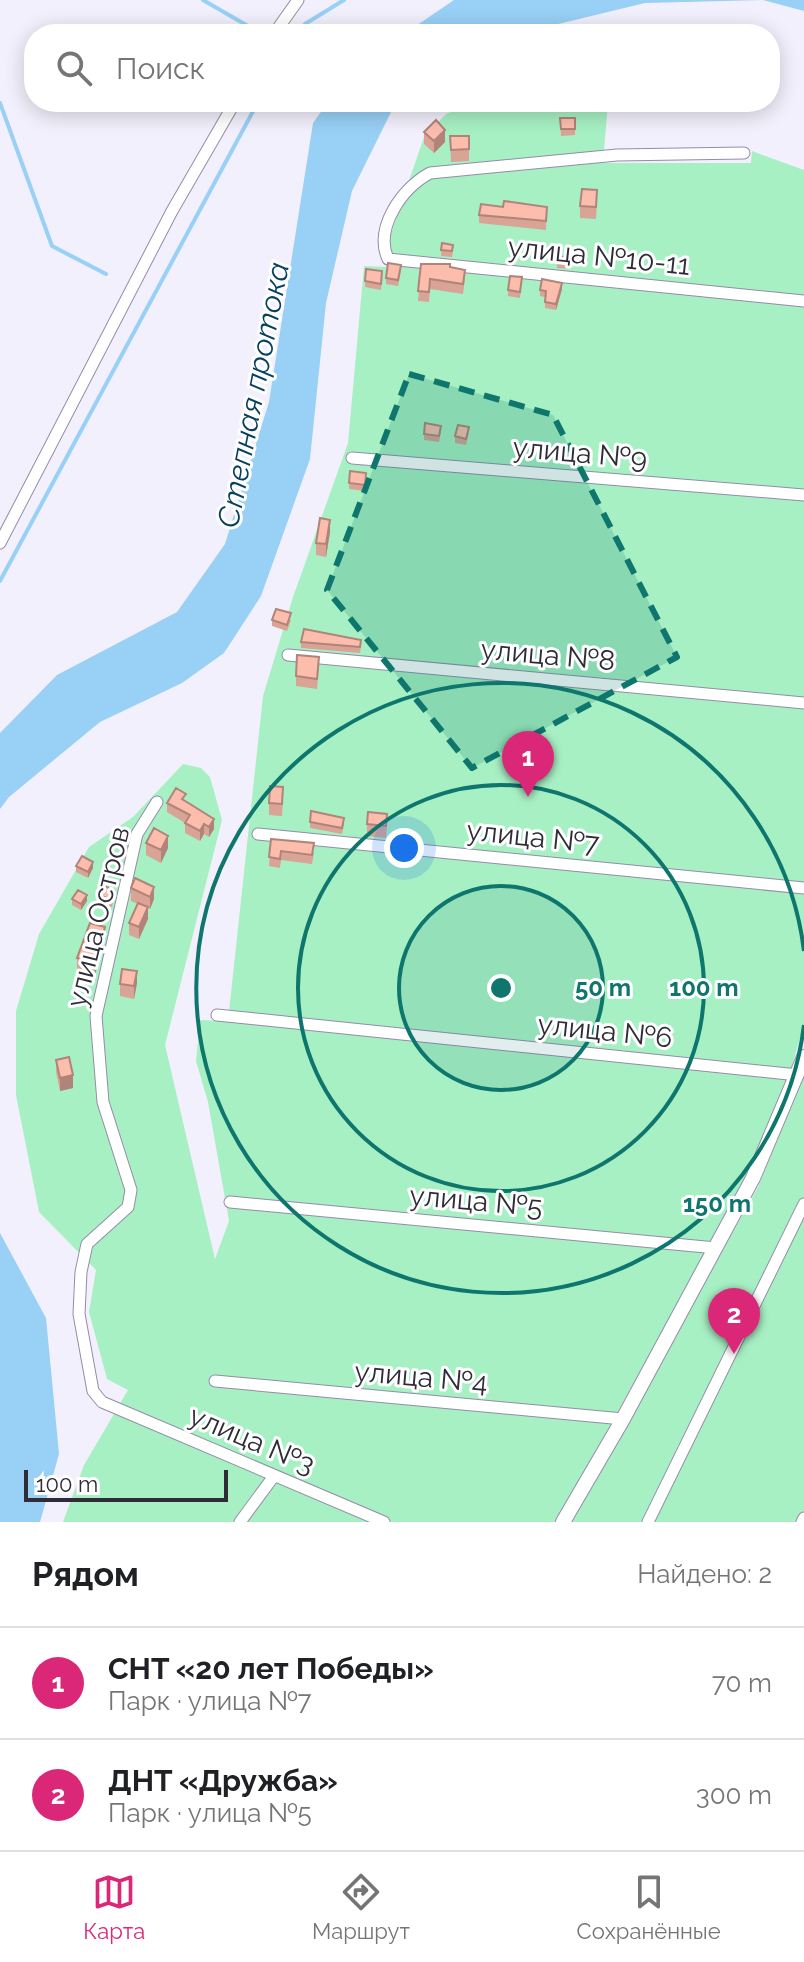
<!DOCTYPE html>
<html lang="ru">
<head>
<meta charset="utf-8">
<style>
	:root { --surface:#fff; --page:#f6f6f6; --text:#202124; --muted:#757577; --line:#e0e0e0; --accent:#db2777 }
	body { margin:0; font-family:Raleway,sans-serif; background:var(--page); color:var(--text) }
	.scale { position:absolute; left:24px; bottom:20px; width:204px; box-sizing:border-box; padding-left:8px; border:4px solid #2f2c38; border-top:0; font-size:22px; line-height:28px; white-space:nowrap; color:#2f2c38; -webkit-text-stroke:6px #fff; paint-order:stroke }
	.you { position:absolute; left:404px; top:848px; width:28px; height:28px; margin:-20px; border:6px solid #fff; border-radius:50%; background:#1a73e8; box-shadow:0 0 0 12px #1a73e833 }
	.badge { display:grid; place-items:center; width:52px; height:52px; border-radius:50%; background:var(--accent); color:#fff; font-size:26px; font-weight:700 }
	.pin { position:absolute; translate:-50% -66px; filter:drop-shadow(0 2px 4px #0008) }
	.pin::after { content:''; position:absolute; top:42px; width:28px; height:24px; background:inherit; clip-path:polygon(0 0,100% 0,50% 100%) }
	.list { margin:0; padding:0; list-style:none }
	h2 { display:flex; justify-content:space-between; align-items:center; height:104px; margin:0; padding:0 32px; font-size:34px }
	h2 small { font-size:26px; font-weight:400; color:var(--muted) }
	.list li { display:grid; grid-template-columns:52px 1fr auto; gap:24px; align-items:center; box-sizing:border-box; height:112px; padding:0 32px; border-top:2px solid var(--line) }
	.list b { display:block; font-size:30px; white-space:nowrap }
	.list p { margin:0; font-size:26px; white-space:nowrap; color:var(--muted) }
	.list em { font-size:26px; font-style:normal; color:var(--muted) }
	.icon { flex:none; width:44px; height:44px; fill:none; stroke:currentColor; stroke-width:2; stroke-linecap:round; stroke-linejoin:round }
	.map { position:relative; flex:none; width:804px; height:1522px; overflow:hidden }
	.search { position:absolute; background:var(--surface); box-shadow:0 4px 20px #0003; left:24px; right:24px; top:24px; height:88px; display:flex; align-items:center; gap:20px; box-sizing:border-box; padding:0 28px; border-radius:32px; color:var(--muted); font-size:30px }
	.sheet { height:328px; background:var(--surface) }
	nav { display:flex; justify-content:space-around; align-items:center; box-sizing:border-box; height:112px; border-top:2px solid var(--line); background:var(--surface); font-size:22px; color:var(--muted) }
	nav a { display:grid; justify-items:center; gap:4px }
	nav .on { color:var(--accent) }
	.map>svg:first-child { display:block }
</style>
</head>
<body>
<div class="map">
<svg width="804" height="1522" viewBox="0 0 804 1522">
	<rect width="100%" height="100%" fill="#f2f0fc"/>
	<path fill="#a7f0c4" d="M476,102h132l-5,61h148l1,-12 52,19v855l-25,84 -49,99 -173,314h-494l21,-57 44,-75 -21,-11 -18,-67 7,-42 -57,-58 -23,-117v-84l23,-77 50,-87 44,-30 50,-53 18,4 9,9 12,43 -57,225 50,214 14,-38 -21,-119 -12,-41 4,-41 28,1 35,-325 30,-99 55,-154 16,-177 23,1 -1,-19 38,-111 22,-23z
		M804,1076v446h-233l187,-335z"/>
	<path fill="#99d0f6" d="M454,0h350v11l-41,-11 -118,3 -128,31h-113z
		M328,102h68l-44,89 -26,112 -16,156 -49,137 -37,57 -42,30 -82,39 -91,75 -9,12v-76l57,-58 120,-63 48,-68 44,-142 44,-279z
		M0,1233l46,85 13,136 -19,68h-40z"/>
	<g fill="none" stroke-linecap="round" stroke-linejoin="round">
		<path stroke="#99d0f6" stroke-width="4" d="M203,0l45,26
			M297,34l8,-10 39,-24
			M0,103l52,143 54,28
			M0,581l258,-479"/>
		<defs>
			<path id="street" d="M274,34l24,-34
				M744,153l-127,2 -187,18c-28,15 -56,55 -42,86l416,42
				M352,458l452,37
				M0,543l172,-332 63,-109
				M288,655l516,48
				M157,802l-20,32 -41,182 7,86 28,88 -3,17 -41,37 -6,28 -2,42 14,77 9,11 282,120
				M258,834l546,54
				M217,1015l581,60
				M230,1202l486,46
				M215,1381l408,38
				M240,1522l34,-46
				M648,1522l156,-318
				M802,1522l2,-4"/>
			<path id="secondary" d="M563,1522l60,-103 130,-241 51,-121"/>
		</defs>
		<use href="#street" stroke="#948ca8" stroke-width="13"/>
		<use href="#secondary" stroke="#948ca8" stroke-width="16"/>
		<use href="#street" stroke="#fff" stroke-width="11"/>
		<use href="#secondary" stroke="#fff" stroke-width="14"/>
	</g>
	<path fill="#d9a395" d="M560,118h15v17l-14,1z
		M424,132l21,10 -11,11 -10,-9z
		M450,136h19v25l-18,1z
		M597,202l-1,17 -16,-1v-12z
		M503,207h44l-1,23 -67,-7v-8z
		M442,243l11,8 -1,6 -11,-1z
		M558,256l14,2v11l-15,-1z
		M421,264l29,4 15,11 -2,15 -33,-5 -1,13 -11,-1z
		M401,271l-3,15 -12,-2v-6z
		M522,277l-2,21 -12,-2v-6z
		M382,278l-1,12 -16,-3v-6z
		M562,289l-6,21 -11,-2v-11l-5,-1v-6z
		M441,432l-2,10 -15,-2v-6z
		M469,433l-3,12 -11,-2v-7z
		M350,471l16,8 -1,12 -16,-2z
		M330,532l-4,25 -10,-2v-12z
		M272,620h19l-4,11 -15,-5z
		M301,642l60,4 -1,7 -59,-5z
		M319,666l-2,23 -21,-3v-10z
		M283,800l-1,16 -13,-1v-12z
		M186,801l28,28 -5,8 -5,-3 -4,7 -15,-8v-10l-18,-11v-9z
		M310,822l34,2 -2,10 -32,-6z
		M367,824l20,2 -1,12 -19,-2z
		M271,839l43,14 -2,11 -31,-4 -1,8 -11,-2z
		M146,843l22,5 -7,15 -15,-8z
		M76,866l17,2 -5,10 -12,-6z
		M131,888l23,11 -4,10 -2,-1v11l-9,20 -10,-4v-12l9,-19 -7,-3z
		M98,895l16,1 -2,11 -14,-6z
		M72,899l15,2 -6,9 -9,-5z
		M105,939l-10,35 -18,-4v-12z
		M137,983l-3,16 -14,-3v-12z
		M56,1060l17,28 -13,3 -4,-19z"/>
	<path fill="#b08479" d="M445,130v12l-11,11v-12z
		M562,283v6l-6,21v-6z
		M330,520v12l-4,25v-13z
		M214,819v10l-5,8v-10z
		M204,824v10l-4,7v-10z
		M168,836v12l-7,15v-13z
		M93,862v6l-5,10v-6z
		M154,887v12l-4,10v-12z
		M87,895v6l-6,9v-6z
		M148,907v12l-9,20v-12z
		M105,927v12l-10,35v-12z
		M137,971v12l-3,16v-13z
		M73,1075v13l-13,3v-13z"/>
	<path fill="#fcbdad" stroke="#b08479" stroke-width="2" d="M560,118h15v11h-14z
		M436,120l9,10 -11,11 -10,-9z
		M450,136h19v13l-18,1z
		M582,189l15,1 -1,17 -16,-1z
		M504,201l43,6 -1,14 -67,-6 2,-11 22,3z
		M442,243l11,2 -1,6 -11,-1z
		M558,256l14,2v5l-15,-2z
		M388,263l13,2 -3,15 -12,-2z
		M421,264h29v3l15,3 -2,14 -33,-5 -1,13 -11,-1z
		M366,269l16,2 -1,13 -16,-3z
		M510,276l12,1 -2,15 -12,-2z
		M542,279l20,4 -6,21 -11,-2 1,-11 -6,-1z
		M425,423l16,3 -2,10 -15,-2z
		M458,425l11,2 -3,12 -11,-3z
		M350,471l16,2 -1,12 -16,-2z
		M320,518l10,2 -4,24 -10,-1z
		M276,609l15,4 -4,12 -15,-5z
		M304,629l57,11 -1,7 -59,-5z
		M297,655l22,2 -2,22 -21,-3z
		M270,786l13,1 -1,17 -13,-1z
		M176,788l10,6 -4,5 32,20 -5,8 -5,-3 -4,7 -15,-8 5,-8 -23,-12z
		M311,811l33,7 -2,10 -32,-6z
		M368,812l19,2 -1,12 -19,-2z
		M154,828l14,8 -7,14 -15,-7z
		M271,839l43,4 -2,12 -31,-4 -1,8 -11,-2z
		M82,856l11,6 -5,10 -12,-6z
		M135,878l19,9 -4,10 -19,-9z
		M102,885l12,5 -2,10 -14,-5z
		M78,890l9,5 -6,9 -9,-5z
		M138,903l10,4 -9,20 -10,-4z
		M90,923l15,4 -10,35 -18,-4z
		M122,969l15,2 -3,15 -14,-2z
		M69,1057l4,18 -13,3 -4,-18z"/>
	<path fill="#0f766e" fill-opacity="0.2" stroke="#0f766e" stroke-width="6" stroke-dasharray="16 10" stroke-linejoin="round" d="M409,374l144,41 124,242 -205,111 -145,-178z"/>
	<circle cx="501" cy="988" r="102" fill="#0f766e" fill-opacity=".12"/>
	<g fill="none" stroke="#0f766e" stroke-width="4">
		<circle cx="501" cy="988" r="102"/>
		<circle cx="501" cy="988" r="203"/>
		<path d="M804 1025A305 305 0 1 1 804 951"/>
	</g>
	<g text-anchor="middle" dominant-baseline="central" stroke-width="6" stroke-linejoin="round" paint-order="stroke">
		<g font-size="28" fill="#2f2c38" stroke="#fff">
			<text transform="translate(599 256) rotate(6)">улица №10-11</text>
			<text transform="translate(580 453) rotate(5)">улица №9</text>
			<text transform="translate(548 655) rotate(5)">улица №8</text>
			<text transform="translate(533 837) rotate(6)">улица №7</text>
			<text transform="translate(98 917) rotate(-76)">улица Остров</text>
			<text transform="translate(605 1031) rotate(6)">улица №6</text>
			<text transform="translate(476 1201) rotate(5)">улица №5</text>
			<text transform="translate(421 1377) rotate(5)">улица №4</text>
			<text transform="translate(252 1440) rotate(23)">улица №3</text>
		</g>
		<g font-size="30" font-style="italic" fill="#064160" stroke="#fff">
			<text transform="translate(253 395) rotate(-79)">Степная протока</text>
		</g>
	</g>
	<circle cx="501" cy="988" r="12" fill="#0f766e" stroke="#fff" stroke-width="4"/>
	<g font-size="24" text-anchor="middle" font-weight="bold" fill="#0f766e" stroke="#fff" stroke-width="6" stroke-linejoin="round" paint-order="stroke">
		<text x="603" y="996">50 m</text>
		<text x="704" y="996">100 m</text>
		<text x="717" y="1212">150 m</text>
	</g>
</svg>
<div class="scale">100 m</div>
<div class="you"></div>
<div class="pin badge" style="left:528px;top:797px">1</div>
<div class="pin badge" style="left:734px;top:1354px">2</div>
<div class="search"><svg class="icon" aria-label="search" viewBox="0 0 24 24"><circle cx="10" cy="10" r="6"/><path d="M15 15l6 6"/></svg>Поиск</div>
</div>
<section class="sheet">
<h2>Рядом<small>Найдено: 2</small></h2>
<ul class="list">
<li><span class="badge">1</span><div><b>СНТ «20 лет Победы»</b><p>Парк · улица №7</p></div><em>70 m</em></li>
<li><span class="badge">2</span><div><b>ДНТ «Дружба»</b><p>Парк · улица №5</p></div><em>300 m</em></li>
</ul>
</section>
<nav>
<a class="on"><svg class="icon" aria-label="map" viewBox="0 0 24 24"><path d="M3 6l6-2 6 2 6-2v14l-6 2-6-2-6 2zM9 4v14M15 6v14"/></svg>Карта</a>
<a><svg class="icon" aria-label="directions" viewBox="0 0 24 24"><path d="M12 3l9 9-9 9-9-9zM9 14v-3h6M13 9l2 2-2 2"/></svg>Маршрут</a>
<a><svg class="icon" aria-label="saved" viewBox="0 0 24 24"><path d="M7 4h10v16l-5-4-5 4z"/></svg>Сохранённые</a>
</nav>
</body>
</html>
